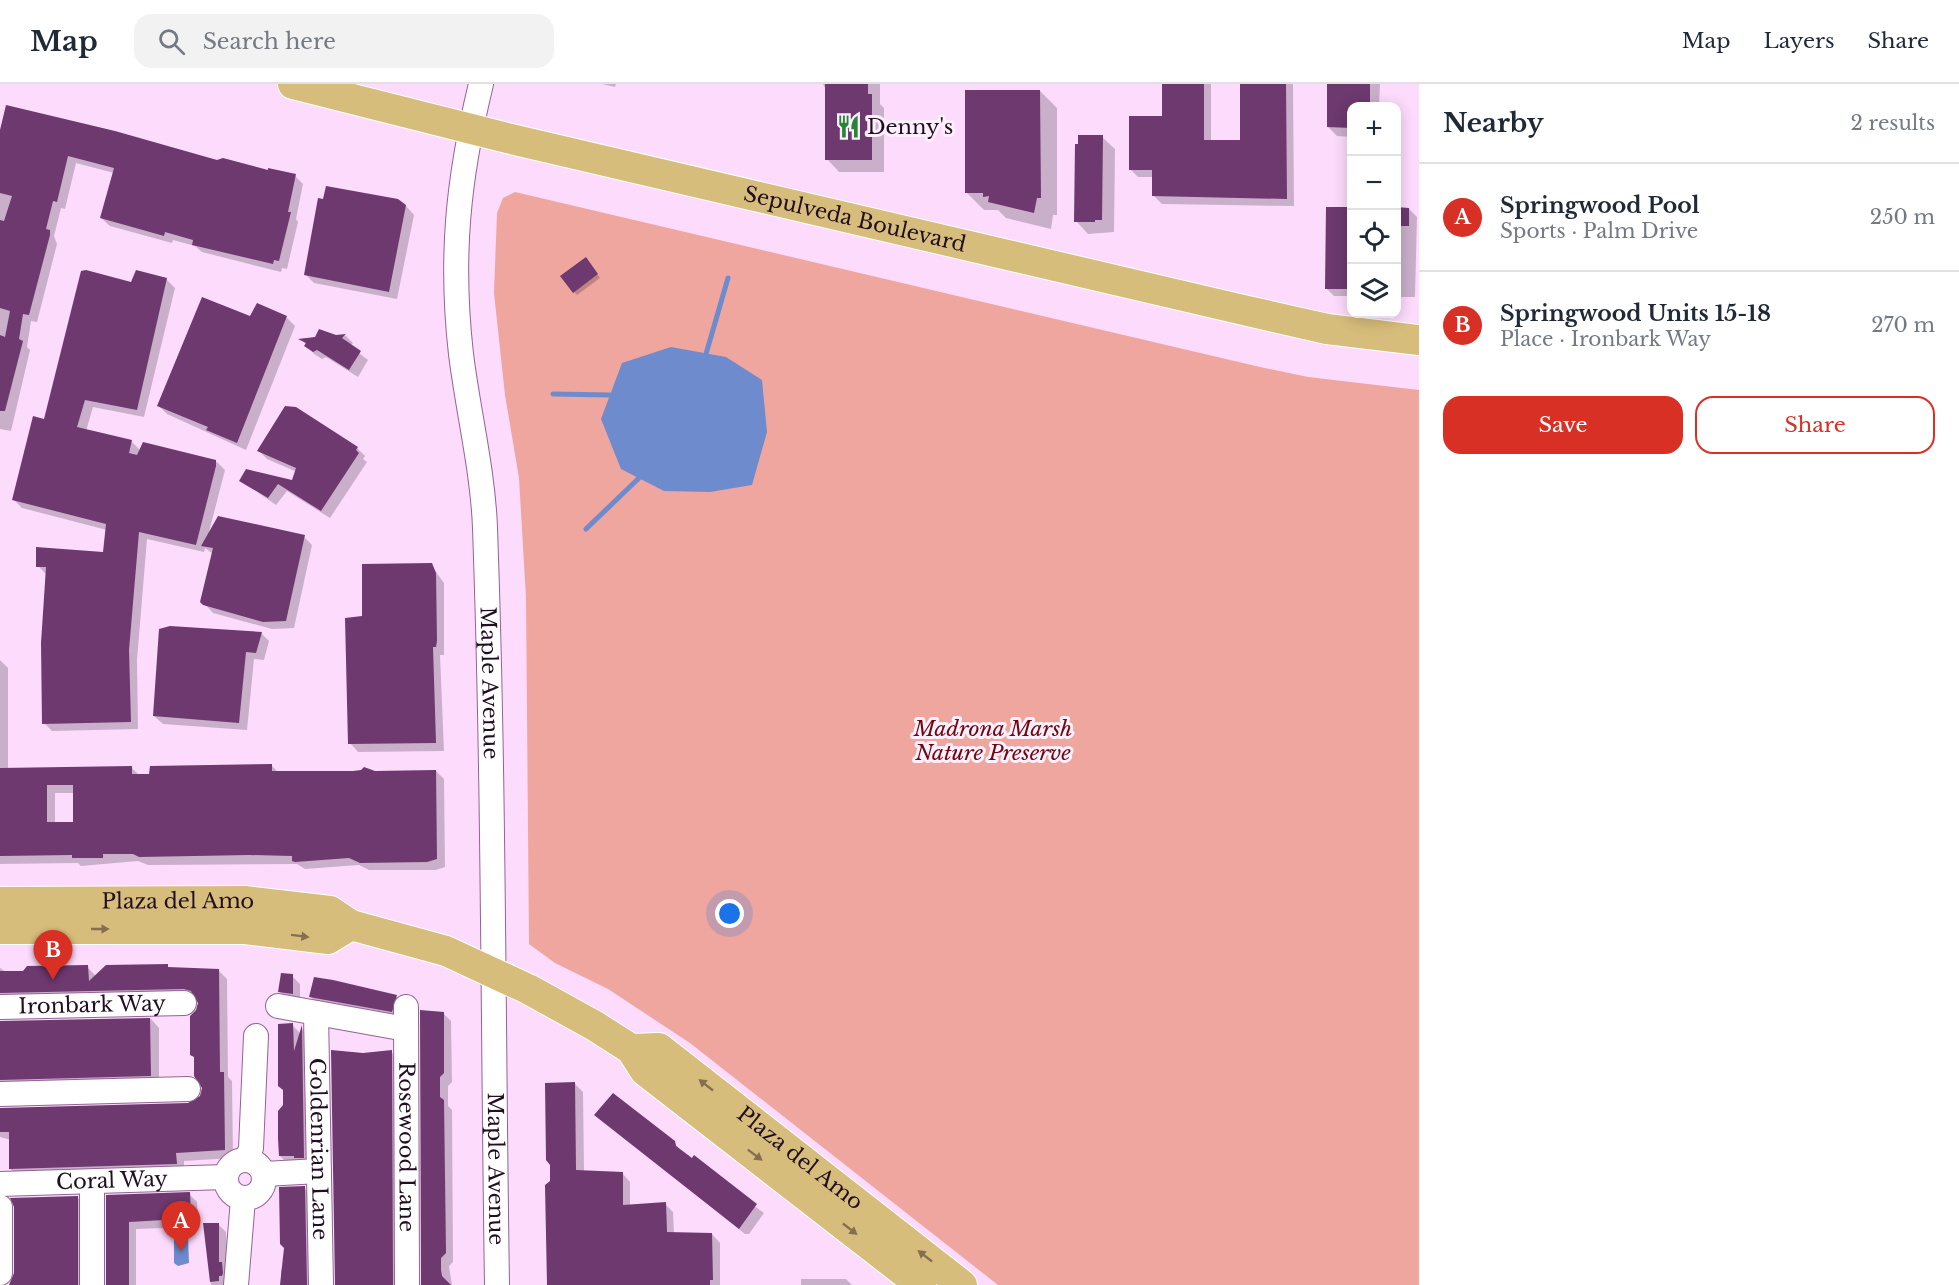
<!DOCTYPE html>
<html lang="en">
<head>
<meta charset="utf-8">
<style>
	:root { --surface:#fff; --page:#f2f2f3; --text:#1f2937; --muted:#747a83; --line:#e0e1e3; --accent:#d93025 }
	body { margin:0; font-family:"Libre Baskerville",serif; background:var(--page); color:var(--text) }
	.controls { position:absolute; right:18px; top:18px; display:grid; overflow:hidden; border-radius:12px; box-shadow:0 3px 15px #0003 }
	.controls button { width:54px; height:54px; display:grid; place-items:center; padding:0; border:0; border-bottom:2px solid var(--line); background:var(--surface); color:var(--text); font:30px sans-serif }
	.you { position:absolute; left:730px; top:830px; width:21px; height:21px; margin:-15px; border:4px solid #fff; border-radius:50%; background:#1a73e8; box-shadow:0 0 0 9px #1a73e833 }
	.badge { display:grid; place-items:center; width:39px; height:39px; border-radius:50%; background:var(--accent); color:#fff; font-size:20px; font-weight:700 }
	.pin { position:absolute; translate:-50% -50px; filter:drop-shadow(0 2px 3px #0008) }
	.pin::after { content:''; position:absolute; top:32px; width:21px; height:18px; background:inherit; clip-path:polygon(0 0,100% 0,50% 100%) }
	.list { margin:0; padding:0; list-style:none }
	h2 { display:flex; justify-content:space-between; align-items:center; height:78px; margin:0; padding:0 24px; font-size:26px }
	h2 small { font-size:20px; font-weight:400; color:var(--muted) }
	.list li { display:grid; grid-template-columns:39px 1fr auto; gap:18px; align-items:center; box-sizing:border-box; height:108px; padding:0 24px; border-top:2px solid var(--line) }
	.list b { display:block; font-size:22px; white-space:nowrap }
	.list p { margin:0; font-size:20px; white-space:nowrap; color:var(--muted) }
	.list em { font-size:20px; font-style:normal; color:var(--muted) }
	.actions { display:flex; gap:12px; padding:18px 24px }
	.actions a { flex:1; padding:14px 0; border:2px solid var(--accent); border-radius:18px; text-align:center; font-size:21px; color:var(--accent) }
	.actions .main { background:var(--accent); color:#fff }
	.icon { flex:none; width:33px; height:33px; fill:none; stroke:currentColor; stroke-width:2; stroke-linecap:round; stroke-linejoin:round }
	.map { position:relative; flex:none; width:1419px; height:1201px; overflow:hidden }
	header { display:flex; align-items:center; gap:36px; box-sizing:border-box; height:84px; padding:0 30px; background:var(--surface); border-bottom:2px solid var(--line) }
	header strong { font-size:28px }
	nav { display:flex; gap:33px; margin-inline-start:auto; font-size:21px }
	.search { width:420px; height:54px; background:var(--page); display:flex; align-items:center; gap:15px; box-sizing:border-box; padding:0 21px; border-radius:18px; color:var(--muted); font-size:22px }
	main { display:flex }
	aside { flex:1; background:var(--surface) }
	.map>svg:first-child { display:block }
</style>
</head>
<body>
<header>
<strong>Map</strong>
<div class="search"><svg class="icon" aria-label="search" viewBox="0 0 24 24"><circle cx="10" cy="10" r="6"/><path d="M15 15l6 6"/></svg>Search here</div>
<nav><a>Map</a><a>Layers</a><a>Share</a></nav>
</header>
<main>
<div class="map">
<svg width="1419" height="1201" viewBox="0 0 1419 1201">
	<rect width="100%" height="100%" fill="#fddbfd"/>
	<path fill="#efa69f" d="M515,108l745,175 48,10 111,13v895h-421l-308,-242 -82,-54 -53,-26 -26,-19 -3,-346 -7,-120 -14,-83 -11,-102 3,-80 6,-15z"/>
	<path fill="#6e8bcd" d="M671,263l55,10 36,23 5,52 -15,53 -42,7 -46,-1 -43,-22 -20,-50 21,-56z
		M188,1153l1,26 -11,3 -4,-3v-25z"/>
	<path fill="#0003" fill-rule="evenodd" d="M602,0h14l-1,3z
		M823,0h57v20l4,4v64h-45l-12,-13v-67z
		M1163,0h48v58h30l1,-58h51l1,122 -132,-2 -9,-9v-18h-15l-8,-8 33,-51z
		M1328,0h52l-1,22h-27v31l-15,-1 -9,-9z
		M1040,7l17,17v107h-4l-2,14 -45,-11 -8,-8h-14l-17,-17z
		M0,50l217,28 78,14 8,8 -7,35 2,3 -11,47 -5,-1 -1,4 -79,-20 -7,-6 -22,-6 -1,3 -62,-17 -9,-8 13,-45 -38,-10 -11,46 -4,-1 -7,28 3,8 -20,78 -6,-1 -4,26 3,3 -19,81 -11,-2z
		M1102,53l13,12 -1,83 -26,2 -12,-13z
		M406,122l8,9 -17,84 -83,-16 -8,-8z
		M1352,124v88h-18l-8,-8z
		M1396,125h13l8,8 -2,80h-19z
		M589,179l11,15 -23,17 -3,-3z
		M166,195l9,9 -31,129 -51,-10 -7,24 45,10 10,10 2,-7 74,18 8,8 -16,62 95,5 8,8 -18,83 -22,1 -59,-16 -11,-12 11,-47 -8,-6 -1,4 -57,-13 -10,121 1,69 -86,2 -8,-8 2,-149 -8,-8 66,-12 3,-24 -85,-22 -8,-8 32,-79 86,-137z
		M251,233h35l9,9 -49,124 -79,-36 -8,-8z
		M346,252l7,7 -3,3 18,14 -10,17 -32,-20 -4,2 -8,-5 -12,-14z
		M357,364l8,8 -2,3 4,3 -37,56 -43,-27 -11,14 -33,-23h50l4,-10 -30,-13 -8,-8z
		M431,481l13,18v72h-4l4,96 -86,1 -8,-9 14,-125z
		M261,549l8,8 -5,19 -10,-1 -7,71 -84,-6 -9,-8z
		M0,576l8,8v102l123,-3 9,9 132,-10 6,6 158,-1 8,8 1,88 -9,3h-67l-10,-5 -54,4 -8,-5 -149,1 -10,-4 -57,5 -3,-3 -78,1zM55,709h19v31h-19z
		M167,882l3,3 49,2 8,8 1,98 4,4 1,77 -49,3v11l-165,5 -9,-8 1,-29 -11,-3v-27l189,-5 8,-3 7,-14 -7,-77 3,-9 -3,-4 -189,2 -8,6v-38l6,4 81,-5 9,9z
		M292,892l8,8v18l-12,-2 -8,-8z
		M315,895l82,18 8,8 -5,14 -81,-14 -8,-8z
		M443,929l8,8 1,61 -4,4v20l4,4 1,152 -4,4 3,19h-29z
		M151,935l8,9v55l-159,9v-69z
		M292,941l9,9 2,-6 7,7 2,130 -24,-1 -8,-8z
		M391,968l9,8v225h-65l28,-231z
		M574,999l9,9 1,80 38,1 8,9v24l35,-2 8,8 1,22h38l8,9v42h-172l3,-103z
		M596,1031l78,27 9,12 81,59 -15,21h-4z
		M304,1104l9,8 1,89h-33v-15l4,-4z
		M189,1110l8,8 1,22 -8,3 -54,2v56h-28v-89z
		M77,1113l8,8v80h-73z
		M205,1140h13l8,8 3,53h-18z
		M801,1195h45l6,6h-51z"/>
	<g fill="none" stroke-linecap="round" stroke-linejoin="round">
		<path stroke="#6e8bcd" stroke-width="5" d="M706,270l22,-76
			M553,310l57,1
			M586,445l53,-51"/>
	</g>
	<path fill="#6d396f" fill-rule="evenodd" d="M825,0h43v10h4v66h-47z
		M1162,0h42v56h36v-56h46l1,115 -135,-3v-26h-23v-54h33z
		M1327,0h43v22h-18v22l-25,-1z
		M965,6h75l1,108h-4l-3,15 -46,-11 1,-6 -6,1v-4h-18z
		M6,21l109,26 102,29 6,-2 45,12v-2l28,6 -8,38h3l-12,49 -5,-1 -1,4 -81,-19 1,-5 -28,-8 -1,4 -64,-18 14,-50 -46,-12 -11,46 -4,-1 -7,28 4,1v5l-21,80 -6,-1 -4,25 4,2 -18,70h-5v-76l5,2 5,-26 -10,-3v-88l4,1 8,-25 -12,-3v-63z
		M1078,51h25l-1,85h-7v2h-21l1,-78h3z
		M326,102l72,13 8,6 -17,87 -85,-17 14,-77 5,1z
		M1326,123h26l-2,82h-25z
		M1396,123l13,1v18h-13z
		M586,173l12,17 -25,19 -13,-17z
		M86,186l45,12 5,-12 31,8 -30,132 -52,-10 -8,27 55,13 -3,13 8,2 6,-13 73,18v6l-20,79 -57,-13 -10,118 2,72 -89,2 -1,-81 5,-76h-10v-20l67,5 3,-28 -94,-24 21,-84 11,3 37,-148z
		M202,213l48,19 7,-13 30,13 -50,127 -31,-13 2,-3 -51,-21z
		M319,245l17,6 10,-1 -4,4 19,13 -12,19 -32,-20 -4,2 -9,-6 2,-3 -8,-4 17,-2z
		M285,322l11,1 62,40 -2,3 3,3 -38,58 -43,-27 -10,14 -29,-17 7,-12 46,11 4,-12 -39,-17z
		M218,432l87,19 -19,86 -23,1 -60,-17 -3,-3 13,-54 -12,-2z
		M432,479l4,10 1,68 -1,6h-3l3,96 -88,1 -3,-126 17,-2v-52z
		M170,542l92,6 -6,21 -10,-1 -7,71 -86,-7 6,-87z
		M272,680v7h81l8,-1 3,-3 11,4 61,-1 1,89 -10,3 -67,1 -11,-5 -54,4 -3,-1v-5l-43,-1 -110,2 -6,-3h-30v4h-31v-3l-72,1v-88l132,-2v8h17l1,-8zM47,701h26v37h-26z
		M168,880v3l51,2 1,103h4l1,78 -49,3 1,11 -168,5v-37h-9v-24l188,-5 12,-7 2,-8 -8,-12v-19l-4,-2v-39l6,-6 2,-7 -7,-12 -7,-2 -184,4v-22h23l4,-5 61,-1 1,16 17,-16z
		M281,889l12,1v20l-15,-2z
		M314,893l19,3 64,15 -5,17 -83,-15z
		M420,926l24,2v61l-4,4v20l4,3 2,153 -5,5v12l1,6 9,9h-30z
		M150,934l1,58 -151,4v-59z
		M293,939l1,28 8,-26 2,133h-10v-2h-15l-1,-17v-28l5,-6v-15l-5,-4v-62z
		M331,966l32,3 29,-3 1,235h-58z
		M575,998l1,88 47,2v33l43,-3 1,30 45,1 1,47h-3v5h-163l-2,-100 5,-4v-16l-4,-5 -1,-77z
		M613,1009l62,48 1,5 16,12 2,-3 63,49 -18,25 -145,-114z
		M305,1102l2,99h-27l4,-37 -4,-4 -1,-57z
		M190,1108l1,24 -10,3 -52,3v63h-23v-90z
		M78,1112v89h-69l5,-12v-66l-4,-9z
		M203,1139h16v39h3l1,11 -1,3h-3v5l-9,1z"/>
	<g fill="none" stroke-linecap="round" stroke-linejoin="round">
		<defs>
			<g id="minor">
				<path id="s1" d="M481,0c-23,95 -31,173 -20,270 7,57 22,117 24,174 9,252 8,505 12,757"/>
				<path d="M278,922l128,23"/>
				<path id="s2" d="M0,923l184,-4"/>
				<path id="s3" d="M406,923l1,278"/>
				<path id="s4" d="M316,929l5,272"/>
				<path d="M0,1010l188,-5"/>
				<circle cx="245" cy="1095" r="19"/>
				<path d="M247,1076l4,-12 5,-112"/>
				<path d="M264,1090l55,-3"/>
				<path id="s5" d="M0,1100l226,-7"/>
				<path d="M0,1123v66"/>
				<path d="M92,1201v-102"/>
				<path d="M236,1201l7,-86"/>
			</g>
			<g id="major">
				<path id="s6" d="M293,0l214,54 732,171 88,20 92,11"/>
				<path id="s7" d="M0,818l245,-1 85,10 21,14 95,26 82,38 67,37 36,23 14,22 276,214"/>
				<path d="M0,845h245l83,10 23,-14"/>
				<path id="s8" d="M631,965l28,-1 303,237"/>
			</g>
		</defs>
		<use href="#minor" stroke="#956297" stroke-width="26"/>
		<use href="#major" stroke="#fff" stroke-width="32"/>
		<use href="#minor" stroke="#fff" stroke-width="24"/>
		<use href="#major" stroke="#d7bd7b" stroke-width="30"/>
	</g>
	<defs><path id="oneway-solid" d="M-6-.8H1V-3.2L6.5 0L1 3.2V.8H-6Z" transform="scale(1.5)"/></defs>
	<g fill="#866e53">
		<use href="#oneway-solid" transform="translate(100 845)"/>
		<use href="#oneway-solid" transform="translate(300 852) rotate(7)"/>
		<use href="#oneway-solid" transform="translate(706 1001) rotate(-142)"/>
		<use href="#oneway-solid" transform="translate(755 1071) rotate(37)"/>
		<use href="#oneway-solid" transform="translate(850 1145) rotate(38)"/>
		<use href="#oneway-solid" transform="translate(925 1172) rotate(-142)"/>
	</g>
	<defs>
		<symbol id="restaurant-bare" viewBox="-9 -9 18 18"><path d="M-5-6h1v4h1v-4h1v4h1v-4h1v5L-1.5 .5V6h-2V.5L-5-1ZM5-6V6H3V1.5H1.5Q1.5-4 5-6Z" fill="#288536" stroke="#fcf0fc" stroke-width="2.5" paint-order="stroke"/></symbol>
	</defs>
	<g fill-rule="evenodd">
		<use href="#restaurant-bare" x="832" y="26" width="33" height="33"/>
	</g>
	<g text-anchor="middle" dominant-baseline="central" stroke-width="6" stroke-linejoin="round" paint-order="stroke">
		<g font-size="21" fill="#220e22" stroke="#fcf0fc" text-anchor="start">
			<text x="867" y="43">Denny's</text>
		</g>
		<g font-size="21" fill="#220e22" stroke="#fcf0fc">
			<text stroke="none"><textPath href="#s6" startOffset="578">Sepulveda Boulevard</textPath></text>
			<text stroke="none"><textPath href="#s1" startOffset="603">Maple Avenue</textPath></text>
			<text stroke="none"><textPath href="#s7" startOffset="178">Plaza del Amo</textPath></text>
			<text stroke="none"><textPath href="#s2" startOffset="92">Ironbark Way</textPath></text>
			<text stroke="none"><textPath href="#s3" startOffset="140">Rosewood Lane</textPath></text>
			<text stroke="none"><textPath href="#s4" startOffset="136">Goldenrian Lane</textPath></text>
			<text stroke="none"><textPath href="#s8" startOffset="207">Plaza del Amo</textPath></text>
			<text stroke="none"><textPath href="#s1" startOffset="1089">Maple Avenue</textPath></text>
			<text stroke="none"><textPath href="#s5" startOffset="112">Coral Way</textPath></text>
		</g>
		<g font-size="21" font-style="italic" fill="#6f060e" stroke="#fcf0fc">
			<text x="993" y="645">Madrona Marsh<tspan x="993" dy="24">Nature Preserve</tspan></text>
		</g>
	</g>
</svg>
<div class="controls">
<button>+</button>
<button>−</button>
<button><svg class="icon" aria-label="locate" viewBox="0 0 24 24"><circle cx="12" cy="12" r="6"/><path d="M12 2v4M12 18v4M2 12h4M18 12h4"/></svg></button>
<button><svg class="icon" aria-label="layers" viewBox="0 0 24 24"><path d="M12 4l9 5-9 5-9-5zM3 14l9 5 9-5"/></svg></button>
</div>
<div class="you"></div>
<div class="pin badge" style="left:181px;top:1167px">A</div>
<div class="pin badge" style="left:53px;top:896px">B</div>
</div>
<aside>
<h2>Nearby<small>2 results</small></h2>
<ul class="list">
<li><span class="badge">A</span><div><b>Springwood Pool</b><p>Sports · Palm Drive</p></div><em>250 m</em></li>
<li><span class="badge">B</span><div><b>Springwood Units 15-18</b><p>Place · Ironbark Way</p></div><em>270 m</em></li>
</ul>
<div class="actions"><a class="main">Save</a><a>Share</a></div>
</aside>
</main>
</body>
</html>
